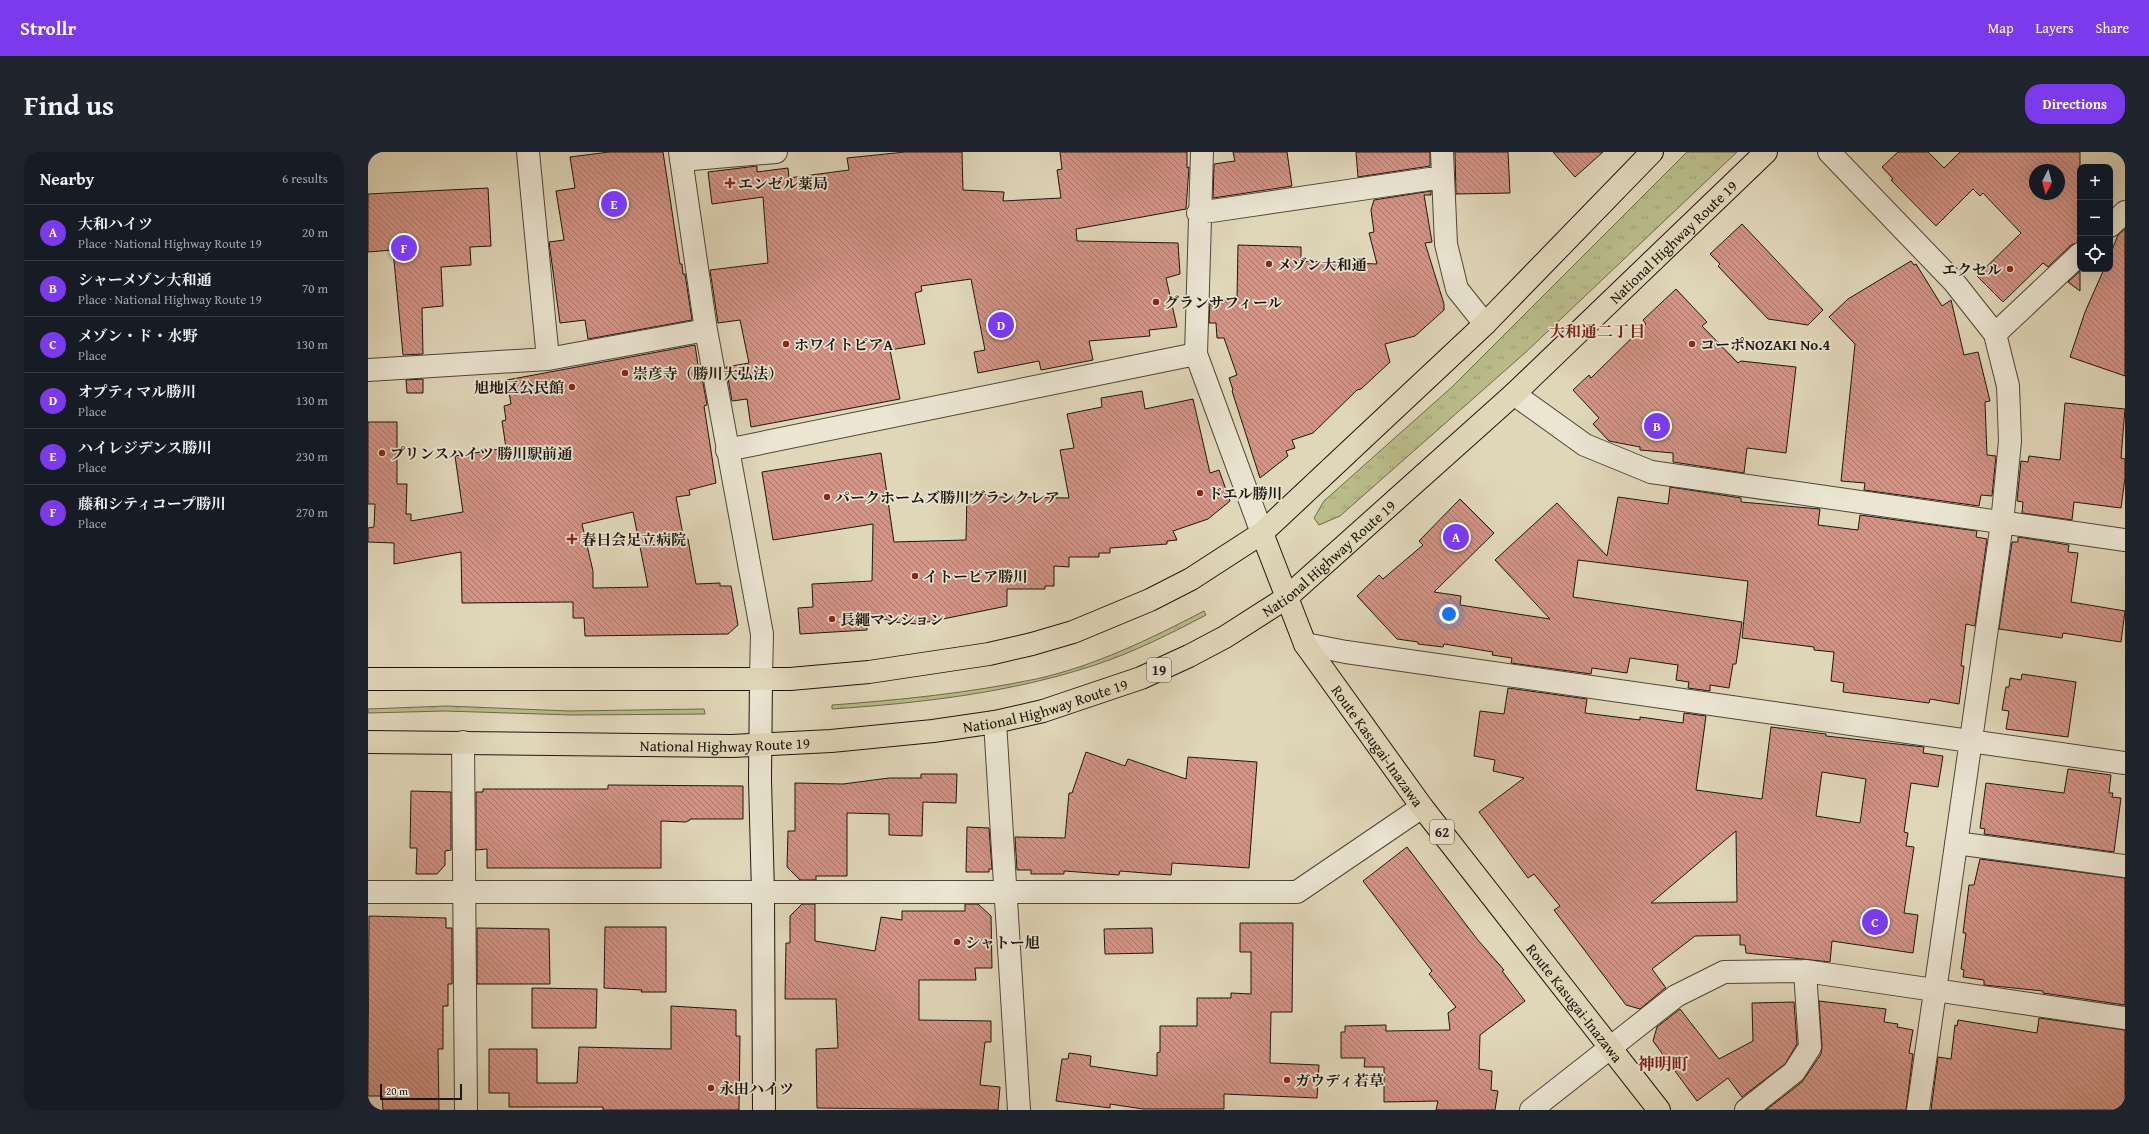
<!DOCTYPE html>
<html lang="en">
<head>
<meta charset="utf-8">
<style>
	:root { --surface:#171b24; --page:#20242c; --text:#f1f3f6; --muted:#9ea1a6; --line:#363941; --accent:#7c3aed }
	body { margin:0; font-family:"Gentium Book Plus","Noto Serif JP",serif; background:var(--page); color:var(--text) }
	.controls { position:absolute; right:12px; top:12px; display:grid; overflow:hidden; border-radius:8px; box-shadow:0 4px 16px #0002 }
	.controls button { width:36px; height:36px; display:grid; place-items:center; padding:0; border:0; border-bottom:1px solid var(--line); background:var(--surface); color:var(--text); font:20px sans-serif }
	.compass { position:absolute; left:1661px; top:12px; width:36px; height:36px; border-radius:50%; background:var(--surface); box-shadow:0 4px 16px #0002; rotate:186deg }
	.scale { position:absolute; left:12px; bottom:10px; width:82px; box-sizing:border-box; padding-left:4px; border:2px solid #1d160d; border-top:0; font-size:11px; line-height:14px; white-space:nowrap; color:#1d160d; -webkit-text-stroke:3px #ebe5d2; paint-order:stroke }
	.you { position:absolute; left:1081px; top:462px; width:14px; height:14px; margin:-10px; border:3px solid #fff; border-radius:50%; background:#1a73e8; box-shadow:0 0 0 6px #1a73e833 }
	.badge { display:grid; place-items:center; width:26px; height:26px; border-radius:50%; background:var(--accent); color:#fff; font-size:13px; font-weight:700 }
	.pin { position:absolute; translate:-50% -50%; border:2px solid #fff; box-shadow:0 1px 4px #0006 }
	.list { margin:0; padding:0; list-style:none }
	h2 { display:flex; justify-content:space-between; align-items:center; height:52px; margin:0; padding:0 16px; font-size:17px }
	h2 small { font-size:13px; font-weight:400; color:var(--muted) }
	.list li { display:grid; grid-template-columns:26px 1fr auto; gap:12px; align-items:center; box-sizing:border-box; height:56px; padding:0 16px; border-top:1px solid var(--line) }
	.list b { display:block; font-size:15px; white-space:nowrap }
	.list p { margin:0; font-size:13px; white-space:nowrap; color:var(--muted) }
	.list em { font-size:13px; font-style:normal; color:var(--muted) }
	.icon { flex:none; width:22px; height:22px; fill:none; stroke:currentColor; stroke-width:2; stroke-linecap:round; stroke-linejoin:round }
	.map { position:relative; flex:none; width:1757px; height:958px; overflow:hidden; border-radius:16px }
	header { display:flex; align-items:center; gap:24px; box-sizing:border-box; height:56px; padding:0 20px; background:var(--accent); color:#fff }
	header strong { font-size:19px }
	nav { display:flex; gap:22px; margin-inline-start:auto; font-size:14px }
	.intro { display:flex; align-items:center; justify-content:space-between; box-sizing:border-box; height:96px; padding:0 24px }
	h1 { margin:0; font-size:28px }
	.button { padding:10px 18px; border-radius:16px; background:var(--accent); color:#fff; font-size:14px; font-weight:700 }
	main { display:flex; gap:24px; padding:0 24px }
	aside { flex:1; background:var(--surface); border-radius:16px; box-shadow:0 4px 16px #0002 }
	.map>svg:first-child { display:block }
</style>
</head>
<body>
<header>
<strong>Strollr</strong>
<nav><a>Map</a><a>Layers</a><a>Share</a></nav>
</header>
<div class="intro"><h1>Find us</h1><a class="button">Directions</a></div>
<main>
<aside>
<h2>Nearby<small>6 results</small></h2>
<ul class="list">
<li><span class="badge">A</span><div><b>大和ハイツ</b><p>Place · National Highway Route 19</p></div><em>20 m</em></li>
<li><span class="badge">B</span><div><b>シャーメゾン大和通</b><p>Place · National Highway Route 19</p></div><em>70 m</em></li>
<li><span class="badge">C</span><div><b>メゾン・ド・水野</b><p>Place</p></div><em>130 m</em></li>
<li><span class="badge">D</span><div><b>オプティマル勝川</b><p>Place</p></div><em>130 m</em></li>
<li><span class="badge">E</span><div><b>ハイレジデンス勝川</b><p>Place</p></div><em>230 m</em></li>
<li><span class="badge">F</span><div><b>藤和シティコープ勝川</b><p>Place</p></div><em>270 m</em></li>
</ul>
</aside>
<div class="map">
<svg width="1757" height="958" viewBox="0 0 1757 958">
	<defs>
		<pattern id="grass-tufts" width="24" height="20" patternUnits="userSpaceOnUse"><rect width="24" height="20" fill="#babc8a"/><path d="M3 7l-1-3M5 7V3M7 7l1-3M15 17l-1-3M17 17v-4M19 17l1-3" fill="none" stroke="#9fa176"/></pattern>
		<pattern id="building-back-hatch" width="6" height="6" patternUnits="userSpaceOnUse"><rect width="6" height="6" fill="#d49385"/><path d="M-1 5l2 2M0 0l6 6M5-1l2 2" fill="none" stroke="#ab776b"/></pattern>
	</defs>
	<rect width="100%" height="100%" fill="#e0d7b9"/>
	<filter id="stains"><feTurbulence type="fractalNoise" baseFrequency=".005" numOctaves="4"/><feColorMatrix values="0 0 0 0 .2 0 0 0 0 .09 0 0 0 0 .02 0 0 0 .5 -.17"/></filter>
	<radialGradient id="worn" r=".72"><stop offset=".6" stop-color="#630" stop-opacity="0"/><stop offset="1" stop-color="#630" stop-opacity=".3"/></radialGradient>
	<path fill="url(#grass-tufts)" stroke="#6c694c" d="M1319,0h50l-211,200 -186,164 -21,9 -5,-7 10,-17 129,-115z
		M836,459l2,4c-36,19 -72,37 -111,50 -85,28 -174,38 -263,44v-4c68,-5 137,-12 204,-26 59,-13 114,-40 168,-68z
		M79,554l122,5 135,-2 1,5 -133,1 -127,-4 -77,2v-4z"/>
	<path fill="url(#building-back-hatch)" stroke="#1d160d" fill-rule="evenodd" d="M241,0h54l17,112h2l1,10h2l7,46 -104,19 -3,-19 -25,3 -11,-81 15,-2 -8,-49 19,-3 -5,-31z
		M537,0h57l1,38 41,2 -1,9 58,-3 -4,-28 5,-1 -2,-17h127v16l2,-1 -3,42 -110,20 1,12 101,2 2,31 -14,4 11,49 -28,3 1,6 -61,5 4,19 -52,10 -2,-9 -61,12 -4,-21 11,-2 -14,-71 -50,7 1,5 -7,2 10,51 -35,6 10,49 -149,28 -4,-28 -15,2 -6,-34 23,-4 -9,-43 -22,3 -8,-53 58,-7 -5,-66 -51,7 -4,-32 49,-6v6l31,-4 1,10 60,-8 -2,-12z
		M865,0h54l5,34 -79,12 1,-34 21,-3z
		M988,0h74v14l-72,11z
		M1087,0h53l2,41 -54,1z
		M1185,0h50l-28,25z
		M1530,0h30l16,16 16,-16h120v90l-9,3 -23,22 -5,-4 -40,39 -26,-26 44,-43 -38,-40 -3,3 -7,-7 -37,37 -45,-46 2,-1 -11,-12zM1667,18h24v24h-24z
		M120,36l3,58 -21,1 1,18 -30,2 2,39 -21,2 1,46 -20,1 -10,-105 -25,2v-58z
		M1063,39v4h-7l8,47 -7,1 19,61v6l-29,26 -30,8 5,18 -29,27 -4,1 -44,43 -21,7 3,8 -9,3 2,5 -28,22 -28,-87 1,-1 -4,-12 8,-3 -13,-37h-7l-1,-15h-7l1,-22 27,-2 1,-54 63,2v14l76,3 -8,-31 5,-1 -3,-22 3,-10z
		M1374,72l81,86 -15,15 -40,-6 -50,-53 2,-2 -10,-10z
		M1757,77v147l-55,-19 15,-45 19,-43h6v-14l8,-20z
		M1543,109l3,4 2,-1 26,42 9,-6 13,55 14,-3 12,49 -5,1 2,53 9,1 -4,40 -11,-1 -2,11 -115,-16 1,-7 -24,-2 14,-137 -26,-27 19,-18z
		M1712,119v20l-12,-9z
		M1308,137l31,33 -5,4 36,37 3,-2 55,6 -10,86 -39,-5 -3,25 -71,-11v-9l-33,-3v-3l-31,-6 -16,-17 6,-6 -26,-28 16,-15 2,3 55,-54 -3,-4z
		M327,193l4,27h2l6,33 -3,1 12,77 -27,7 1,5 -14,2 8,43 4,-1 8,45 24,-1v3h11l7,39 -10,9 -143,2 -1,-18h-11v-16l-111,1 -1,-51 -67,12v-21l-26,-1v-14l6,-1 1,-23h-7v-82h29v62h10l-1,30h5v7l52,-9 -8,-56 51,-8 -4,-27 4,-1 -2,-14 7,-2 -4,-24zM265,360l15,75 -55,1v-17l-11,-47z
		M55,227v14h-16l-1,-13z
		M774,239l3,18 48,-10 17,74 9,-3 11,31 -22,18 -35,12 4,9 -10,1v3l-57,4v5h-11v4h-30v10l-15,-1v20h-9v3h-38v17l-89,18 -25,-2 -27,-9 1,17 -67,4 -2,-26 15,-1 -1,-23 60,-3 1,-57 -100,16 -11,-68 119,-19 13,89 72,-2 1,-46 31,1v2l71,1 -9,-48 14,-2 -7,-34 35,-7 -1,-9z
		M1697,251l60,6 -4,49 4,1v19l-4,30 -47,-6 -2,18 -50,-7 1,-11 -6,-1 4,-40 7,1 1,-6 31,4z
		M1302,335l71,11v4l79,7 -2,16 40,5 2,-15 117,16 -1,6 11,2 -12,87 -9,-2 -5,42h3l-5,38 -29,-5 -1,4 -86,-11 1,-9 -13,-2 3,-29 -20,-2v-3l-72,-9 6,-57 -170,-21 -5,37 169,25 -6,42h-3l-4,24 -19,-3v6l-22,-3 1,-6 -13,-2 2,-15 -48,-7 -3,15 -35,-5 -1,6 -80,-11 1,-5 -20,-3 1,-3 -49,-8 -1,3 -25,-3v-2l-21,-3 -40,-43 22,-21 4,4 40,-34 -4,-4 41,-42 34,34 -60,59 27,4 -1,9 90,14 -55,-59 62,-57 50,53 11,-59 50,7z
		M1650,385l51,8 -1,7 10,1 -7,49 54,9 -4,31 -58,-9 -1,5 -63,-9 13,-87h6z
		M1654,522l54,8 -8,55 -62,-8 3,-18 -7,-1 4,-23h3l1,-9 11,2z
		M1140,536l79,11 -2,14 55,7v-3l43,6 1,-10 22,3 -10,74 66,9 9,-72 55,7v2l98,11 -1,6 20,3 -5,31 -27,-4 -7,49 4,1 -2,13 8,1 -10,66 14,2 -5,38 -81,-12 -2,21 -84,-9 -1,-8h-5v-10l-45,1 -43,33 14,19 -2,1 -24,20 -14,-4 -72,-95 6,-4 -26,-32 -6,4 -49,-66 45,-34 -31,-7 2,-11 -21,-4 6,-45 24,3zM1454,620l44,7 -6,44 -44,-7zM1368,679l1,71 -86,1z
		M718,600l39,14 3,-7 58,20 2,-22 69,5 -8,106 -77,-5 -1,12 -51,-4 -1,4 -55,-4v3h-33v-4h-14l-2,-33 50,1 4,-45h3z
		M1700,617l43,6 -2,18h4l-1,4 9,1 -7,54 -130,-18 1,-5 -5,-1 6,-45 78,10z
		M553,622h36l-1,29 -33,-1 -1,34 -33,-1v-21l-42,-1v63h-31v4h-16l-13,-13 1,-36h7v-48l48,1 46,-6h32z
		M240,633l135,1v33h-53v1l-4,2 -25,-1v47h-174v-19l-11,1v-58h7v-3h125z
		M43,639l40,1v58l-6,1v14l-8,9h-21l1,-26h-7z
		M599,675l22,1 3,41h-3v3h-23z
		M1039,695l70,92 27,31 -2,1 23,30 -45,34 -1,34 13,2 -1,19 7,1 -3,19h-59l2,-9 -54,1v-35h-20l1,-9h-24v-26h4v-6l41,-1v6l64,-1 -2,-17 8,-6 -27,-33 3,-3 -69,-90z
		M1612,707l145,19v127l-82,-12v-2l-59,-6v-5l-21,-3 1,-7 -3,-1 5,-36h-3l6,-48h5z
		M434,752h13v37l60,10 6,-34 21,3v-9h63v-7h13l13,12 1,52h-17l1,12h-57v40l72,1v21h-6l-5,43 20,2 -2,23 -181,-2 -1,-59 22,-1 -2,-49h-51l1,-56h4v-27z
		M1,764l77,2v10h6v56h-4v22h-5v43h-5l1,61h-56l-1,-14h-14z
		M872,771h53l-1,89h-21l-1,51 49,2 -2,33 -93,-4v15h-81l-33,-5v4l-54,-7 6,-42h6l1,-6 22,3 -1,10 67,10v-23l3,-1v-26h37v-28h34v-5l20,1v-42h-11z
		M237,775h61v65h-25l1,-2 -38,-2z
		M109,776l72,1 1,55h-73z
		M784,776l1,25 -48,1 -1,-25z
		M164,836l65,1 -1,39h-64z
		M1451,849l67,8 -2,13 14,2 -1,3 16,3 -4,23 4,1 -7,56h-140l36,-28 19,-28 1,-8z
		M1426,850l3,42 -12,20 -43,33 -14,-19 -31,23 -44,-60 4,-14 23,-18 39,50 34,-18 -1,-38z
		M303,854l65,4v26h4l-1,74h-136v-3h-94v-14h-20v-44h48v34h40l2,-36 92,2z
		M1671,866l86,12v80h-194l7,-53 13,2 4,-34 2,1 1,-6 79,13z"/>
	<g fill="none" stroke-linecap="round" stroke-linejoin="round">
		<defs>
			<path id="street" d="M160,0l20,207
				M312,0l26,178 56,304 -1,44
				M834,0l-6,202 66,179
				M1074,0l4,92 11,45 28,35
				M1461,0l125,130 41,52 13,52 2,55 -8,82 -84,587
				M313,8l95,-8
				M830,61l245,-36
				M1742,74l15,-14
				M1627,182l85,-80
				M0,218l180,-11 158,-29
				M1146,242l71,51 66,27 474,68
				M359,298l469,-96
				M937,492l41,8 779,111
				M627,570l24,388
				M95,590l3,368
				M1588,691l169,23
				M0,740h929l125,-85
				M1163,958l145,-114 48,-24 81,-1 320,47
				M1378,958l48,-38 16,-25 -5,-76"/>
			<path id="secondary" d="M393,526l-1,102 3,113 1,217"/>
			<g id="primary">
				<path id="s1" d="M894,381l43,111 117,163 237,303"/>
			</g>
			<g id="highway">
				<path d="M0,527h422l79,-7 120,-18 43,-10 41,-12 77,-32 41,-21 71,-46 223,-209 167,-172"/>
				<path id="s2" d="M0,590l364,4 99,-5 102,-10 62,-9 48,-11 98,-33 48,-22 36,-19 61,-39 228,-204 252,-242"/>
			</g>
		</defs>
		<use href="#street" stroke="#4e4638" stroke-width="24"/>
		<use href="#secondary" stroke="#1d160d" stroke-width="24"/>
		<use href="#primary" stroke="#1d160d" stroke-width="24"/>
		<use href="#highway" stroke="#1d160d" stroke-width="24"/>
		<use href="#street" stroke="#ebe5d2" stroke-width="22"/>
		<use href="#secondary" stroke="#ebe5d2" stroke-width="22"/>
		<use href="#primary" stroke="#e0d7b9" stroke-width="22"/>
		<use href="#highway" stroke="#e0d7b9" stroke-width="22"/>
	</g>
	<g fill="#8f2418" stroke="#ebe5d2" stroke-width="1.5">
		<path d="M360 25h4v4h4v4h-4v4h-4v-4h-4v-4h4z"/>
		<circle cx="901" cy="112" r="4"/>
		<circle cx="1642" cy="117" r="4"/>
		<circle cx="788" cy="150" r="4"/>
		<circle cx="418" cy="192" r="4"/>
		<circle cx="1324" cy="192" r="4"/>
		<circle cx="257" cy="221" r="4"/>
		<circle cx="204" cy="235" r="4"/>
		<circle cx="14" cy="301" r="4"/>
		<circle cx="832" cy="341" r="4"/>
		<circle cx="459" cy="345" r="4"/>
		<path d="M202 381h4v4h4v4h-4v4h-4v-4h-4v-4h4z"/>
		<circle cx="547" cy="424" r="4"/>
		<circle cx="464" cy="467" r="4"/>
		<circle cx="589" cy="790" r="4"/>
		<circle cx="919" cy="928" r="4"/>
		<circle cx="343" cy="936" r="4"/>
	</g>
	<g text-anchor="middle" dominant-baseline="central" stroke-width="3.5" stroke-linejoin="round" paint-order="stroke">
		<g fill="#ebe5d2" stroke="#5b5448" stroke-width="1">
			<rect x="779" y="506" width="24" height="24" rx="3"/>
			<rect x="1062" y="668" width="24" height="24" rx="3"/>
		</g>
		<g font-size="14" font-weight="bold" fill="#1d160d">
			<text x="791" y="518">19</text>
			<text x="1074" y="680">62</text>
		</g>
		<g font-size="15" font-weight="bold" fill="#1d160d" stroke="#ebe5d2" text-anchor="start">
			<text x="370" y="31">エンゼル薬局</text>
			<text x="909" y="112">メゾン大和通</text>
			<text x="1634" y="117" text-anchor="end">エクセル</text>
			<text x="796" y="150">グランサフィール</text>
			<text x="426" y="192">ホワイトピアA</text>
			<text x="1332" y="192">コーポNOZAKI No.4</text>
			<text x="265" y="221">崇彦寺（勝川大弘法）</text>
			<text x="196" y="235" text-anchor="end">旭地区公民館</text>
			<text x="22" y="301">プリンスハイツ 勝川駅前通</text>
			<text x="840" y="341">ドエル勝川</text>
			<text x="467" y="345">パークホームズ勝川グランクレア</text>
			<text x="213" y="387">春日会足立病院</text>
			<text x="555" y="424">イトーピア勝川</text>
			<text x="472" y="467">長繩マンション</text>
			<text x="597" y="790">シャトー旭</text>
			<text x="927" y="928">ガウディ若草</text>
			<text x="351" y="936">永田ハイツ</text>
		</g>
		<g font-size="15" fill="#1d160d" stroke="#ebe5d2">
			<text stroke="none"><textPath href="#s2" startOffset="1473">National Highway Route 19</textPath></text>
			<text stroke="none"><textPath href="#s2" startOffset="1005">National Highway Route 19</textPath></text>
			<text stroke="none"><textPath href="#s2" startOffset="681">National Highway Route 19</textPath></text>
			<text stroke="none"><textPath href="#s2" startOffset="357">National Highway Route 19</textPath></text>
			<text stroke="none"><textPath href="#s1" startOffset="244">Route Kasugai-Inazawa</textPath></text>
			<text stroke="none"><textPath href="#s1" startOffset="568">Route Kasugai-Inazawa</textPath></text>
		</g>
		<g font-size="16" font-weight="bold" fill="#7a1f14" stroke="#ebe5d2">
			<text x="1229" y="179">大和通二丁目</text>
		</g>
		<g font-size="17" font-weight="bold" fill="#7a1f14" stroke="#ebe5d2">
			<text x="1295" y="911">神明町</text>
		</g>
	</g>
	<rect width="100%" height="100%" filter="url(#stains)"/>
	<rect width="100%" height="100%" fill="url(#worn)"/>
</svg>
<div class="controls">
<button>+</button>
<button>−</button>
<button><svg class="icon" aria-label="locate" viewBox="0 0 24 24"><circle cx="12" cy="12" r="6"/><path d="M12 2v4M12 18v4M2 12h4M18 12h4"/></svg></button>
</div>
<svg class="compass" viewBox="-18 -18 36 36"><path d="M0-13l5 13h-10z" fill="#e53935"/><path d="M0 13l5-13h-10z" fill="#9ea1a6"/></svg>
<div class="scale">20 m</div>
<div class="you"></div>
<div class="pin badge" style="left:1088px;top:385px">A</div>
<div class="pin badge" style="left:1289px;top:274px">B</div>
<div class="pin badge" style="left:1507px;top:770px">C</div>
<div class="pin badge" style="left:633px;top:173px">D</div>
<div class="pin badge" style="left:246px;top:52px">E</div>
<div class="pin badge" style="left:36px;top:96px">F</div>
</div>
</main>
</body>
</html>
